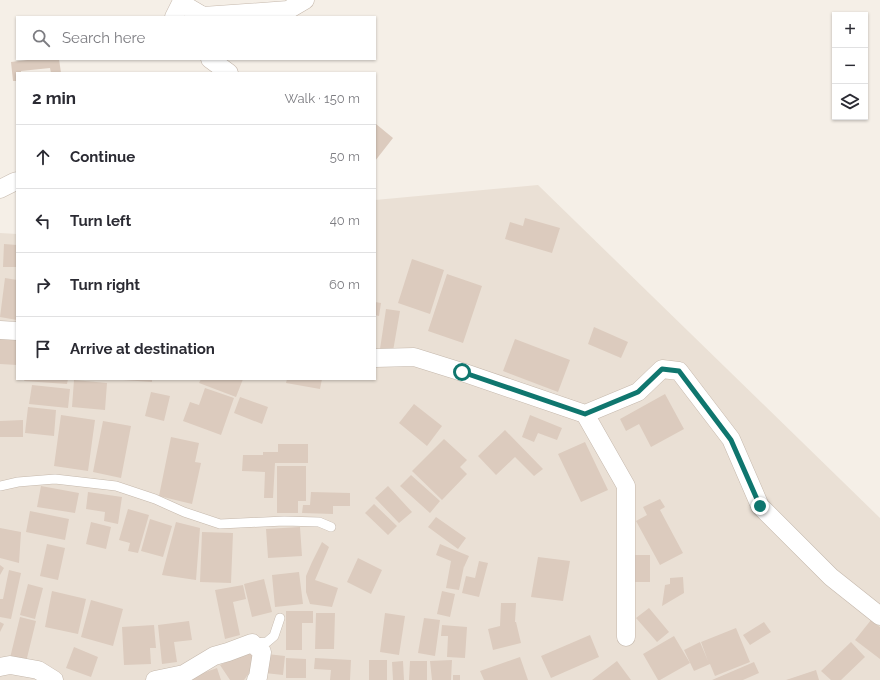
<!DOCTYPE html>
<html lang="en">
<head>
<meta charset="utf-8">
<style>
	:root { --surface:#fff; --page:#f2f2f3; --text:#2b2b33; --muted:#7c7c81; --line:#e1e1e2 }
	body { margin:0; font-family:Raleway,sans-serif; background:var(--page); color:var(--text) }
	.controls { position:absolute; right:12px; top:12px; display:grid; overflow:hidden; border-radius:0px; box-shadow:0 1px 3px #0004 }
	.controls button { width:36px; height:36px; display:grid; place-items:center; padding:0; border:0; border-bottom:1px solid var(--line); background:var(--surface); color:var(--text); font:20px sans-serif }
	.stop { position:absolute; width:12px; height:12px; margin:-9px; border:3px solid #0f766e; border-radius:50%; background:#fff }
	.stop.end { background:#0f766e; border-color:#fff; box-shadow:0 1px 4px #0008 }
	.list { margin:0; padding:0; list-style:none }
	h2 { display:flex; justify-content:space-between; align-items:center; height:52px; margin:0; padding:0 16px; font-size:17px }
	h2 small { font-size:13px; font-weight:400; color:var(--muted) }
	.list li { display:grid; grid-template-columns:26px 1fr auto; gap:12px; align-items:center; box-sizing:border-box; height:64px; padding:0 16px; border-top:1px solid var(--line) }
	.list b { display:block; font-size:15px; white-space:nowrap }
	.list em { font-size:13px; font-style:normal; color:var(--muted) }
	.icon { flex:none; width:22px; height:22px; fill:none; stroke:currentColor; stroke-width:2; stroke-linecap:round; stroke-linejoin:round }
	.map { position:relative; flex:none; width:880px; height:680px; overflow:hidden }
	.search { position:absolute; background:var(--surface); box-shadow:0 1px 3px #0004; left:16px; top:16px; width:360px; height:44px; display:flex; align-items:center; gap:10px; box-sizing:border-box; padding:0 14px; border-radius:0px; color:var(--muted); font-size:15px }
	.panel { position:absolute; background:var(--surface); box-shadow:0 1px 3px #0004; left:16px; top:72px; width:360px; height:308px; border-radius:0px }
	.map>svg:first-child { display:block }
</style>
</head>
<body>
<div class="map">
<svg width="880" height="680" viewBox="0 0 880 680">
	<rect width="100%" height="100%" fill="#f5efe7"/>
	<path fill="#eae0d5" d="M538,185l342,333v162h-880v-447l17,1v145h358v-179z"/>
	<path fill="#dccbbe" d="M35,59h24l2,14h-10l-1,-5 -29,3v2h-4v8h-4l-2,-19z
		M376,124l17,14 -18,23v-36z
		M525,218l35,10 -8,25 -47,-14 5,-17 13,4z
		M4,244l13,1v22h-14z
		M412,259l32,11 -14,44 -32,-11z
		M447,274l35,12 -19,57 -35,-12z
		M5,278l12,2v40l-17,-3z
		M375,302l6,1 -2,13 -4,-1z
		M386,309l14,2 -7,40 -13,-2z
		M594,327l34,15 -7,16 -33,-14z
		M0,336l17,2v27l-17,-1z
		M515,339l55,21 -12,32 -55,-21z
		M25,379h43l-1,5 -43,-3z
		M123,379h29v3l-29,-2z
		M201,379h42l-7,18 -37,-14z
		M287,379h35l-2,10 -34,-6z
		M74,380l33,3 -2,27 -33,-3z
		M32,385l38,4 -2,19 -39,-4z
		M205,388l29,10 -13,37 -38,-14 7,-19 9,3z
		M151,392l19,4 -6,25 -19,-5z
		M665,394l19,35 -33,18 -12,-23 -13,7 -6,-12z
		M240,397l28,10 -6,17 -28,-11z
		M414,404l28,22 -15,20 -28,-23z
		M28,407l28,3 -2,26 -29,-3z
		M61,415l34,5 -7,51 -34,-5z
		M530,415l32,13 -5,12 -19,-7 -4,9 -12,-5z
		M23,420v17h-23v-16z
		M103,421l28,5 -10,52 -28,-6z
		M505,430l38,39 -9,7 -19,-19 -19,18 -18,-19z
		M171,437l28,6 -4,19 6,1 -9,41 -33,-8z
		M444,439l23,21 -7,7 7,7 -25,26 -30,-29z
		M585,442l23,48 -27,12 -23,-48z
		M278,444h30v19h-33l-2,35h-9l1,-26 -23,-1 1,-16h20v-3h15z
		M277,466h29v35h-8v12h-21z
		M411,475l29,26 -10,12 -30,-27z
		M41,486l38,7 -4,20 -38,-6z
		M388,486l24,26 -13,11 -24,-25z
		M88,492l34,5 -4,27 -14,-3 1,-9 -19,-3z
		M311,492l39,1v13h-17v8l-31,-1 1,-8h7z
		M660,499l5,8 -5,3 23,43 -23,12 -24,-44 11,-6 -4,-8z
		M374,504l23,22 -9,9 -23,-22z
		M128,509l21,6 -11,38 -10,-2 2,-8 -11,-3z
		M30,511l39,8 -4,21 -39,-8z
		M436,517l30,21 -8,11 -30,-22z
		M150,519l22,7 -9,31 -22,-6z
		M91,522l20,5 -5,22 -20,-5z
		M176,522l24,6 -4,52 -34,-5z
		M300,527l2,29 -34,2 -2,-29z
		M0,528l21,4 -2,31 -19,-5z
		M202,532l31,1 -2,50 -31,-1z
		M322,542l7,5 -14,33 23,8 -6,19 -22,-3 -4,-12v-16l6,-14z
		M47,544l18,4 -7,32 -18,-4z
		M440,544l29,12 -5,11v-1l-5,24 -13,-2 5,-27 -15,-6z
		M634,555h16v27h-16z
		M538,557l32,4 -7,40 -32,-4z
		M358,558l24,12 -11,24 -24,-12z
		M479,561l9,2 -9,34 -17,-4 4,-17 9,2z
		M0,565l4,3 -4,7z
		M9,570l12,3 -10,46 -11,-2v-18h3z
		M299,572l4,32 -28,3 -3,-32z
		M683,577l1,16 -22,13 3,-21 5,-1v-6z
		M264,579l8,33 -20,5 -8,-33z
		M28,584l15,4 -8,31 -15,-4z
		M243,585l3,14 -13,3 7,33 -15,4 -10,-49z
		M52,591l34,8 -8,35 -33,-7z
		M442,591l13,3 -5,23 -13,-3z
		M91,600l32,9 -10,37 -32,-9z
		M501,603h15l-1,19h1l5,21 -28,7 -5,-21 12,-3z
		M649,608l20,24 -12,10 -21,-24z
		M286,611h27v12h-11v27h-16z
		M316,613h19l-1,36h-19z
		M385,613l20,3 -6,39 -19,-3z
		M20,617l16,4 -10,41 -16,-4z
		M424,618l16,2 -5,36 -17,-3z
		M871,620l9,7v32l-25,-19z
		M189,621l3,19 -18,2 3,20 -15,2 -4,-39z
		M0,622l4,2 -4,8z
		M764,622l7,10 -21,13 -7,-10z
		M154,625l2,23h-6l1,16 -27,1 -2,-38z
		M442,625l25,2 -2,31 -18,-1 1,-21h-7z
		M736,628l14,34 -35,14 -5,-12 -16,7 -10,-21 16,-8 8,19 -7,-19z
		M590,635l9,22 -48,21 -10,-22z
		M674,636l16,27 -30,17h-2l-15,-26z
		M851,642l14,15 -24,23h-10l-10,-9z
		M74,647l24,10 -7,20 -25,-9z
		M252,650l5,12 -13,18h-14l-10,-15z
		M267,654l18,2 -2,19 -18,-2z
		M520,657l8,23h-44l-4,-9z
		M286,658l20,1v19h-20z
		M315,658l36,2 -1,20h-20l1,-10 -17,-1z
		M369,660h18v20h-18z
		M452,660l-1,20h-19l-2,-19z
		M403,661l1,19h-11l-1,-18z
		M410,661h17v19h-18z
		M617,661l14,19h-39z
		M754,662l5,11 -16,7h-31z
		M217,668l4,12h-31l-1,-2z
		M816,670l3,10h-33z
		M453,675h7v5h-7z"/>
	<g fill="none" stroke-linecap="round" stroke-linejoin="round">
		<defs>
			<path id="lane" d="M0,486l18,-4 37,-3 61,7 39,13 29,13 36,12 64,-3 35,1 12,5
				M253,643l14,-1 7,-6 6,-18"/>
			<path id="street" d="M174,17l7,-14 22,13 85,-6 17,-10
				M210,59l19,14
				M0,189l14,-7 3,-1
				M0,330l17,1
				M375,358l39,-1 48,15 123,42 53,-22 24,-23 17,2 52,68 29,67 71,71 49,39
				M585,414l41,72v151
				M0,667l10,-2 28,5 16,10
				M155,680l29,-6 30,-18 14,-4 24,-9 10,9 -4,25 -2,3"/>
		</defs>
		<use href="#lane" stroke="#c5b8ac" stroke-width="10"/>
		<use href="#street" stroke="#c5b8ac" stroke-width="19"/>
		<use href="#lane" stroke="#fff" stroke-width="9"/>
		<use href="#street" stroke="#fff" stroke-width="18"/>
	</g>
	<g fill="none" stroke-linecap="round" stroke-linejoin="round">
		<path stroke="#0f766e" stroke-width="5" d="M462,372l123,42 53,-22 24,-23 17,2 52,69 29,66"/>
	</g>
</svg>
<div class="controls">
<button>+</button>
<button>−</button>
<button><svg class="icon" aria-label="layers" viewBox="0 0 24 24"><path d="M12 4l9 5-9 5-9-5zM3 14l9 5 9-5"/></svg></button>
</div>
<div class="stop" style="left:462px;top:372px"></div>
<div class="stop end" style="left:760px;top:506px"></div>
<div class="search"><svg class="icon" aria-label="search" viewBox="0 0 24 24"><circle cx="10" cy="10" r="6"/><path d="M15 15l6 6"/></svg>Search here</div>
<section class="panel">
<h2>2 min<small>Walk · 150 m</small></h2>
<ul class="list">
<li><svg class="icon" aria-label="ahead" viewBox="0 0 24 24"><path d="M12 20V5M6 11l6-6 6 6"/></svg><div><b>Continue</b></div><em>50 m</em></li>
<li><svg class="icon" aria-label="left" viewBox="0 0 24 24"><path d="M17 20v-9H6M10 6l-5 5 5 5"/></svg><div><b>Turn left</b></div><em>40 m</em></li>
<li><svg class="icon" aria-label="right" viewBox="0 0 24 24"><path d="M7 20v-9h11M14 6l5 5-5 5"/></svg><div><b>Turn right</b></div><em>60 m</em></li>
<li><svg class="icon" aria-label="arrive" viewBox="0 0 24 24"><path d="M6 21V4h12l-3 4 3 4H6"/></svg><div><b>Arrive at destination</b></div></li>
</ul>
</section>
</div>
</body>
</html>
